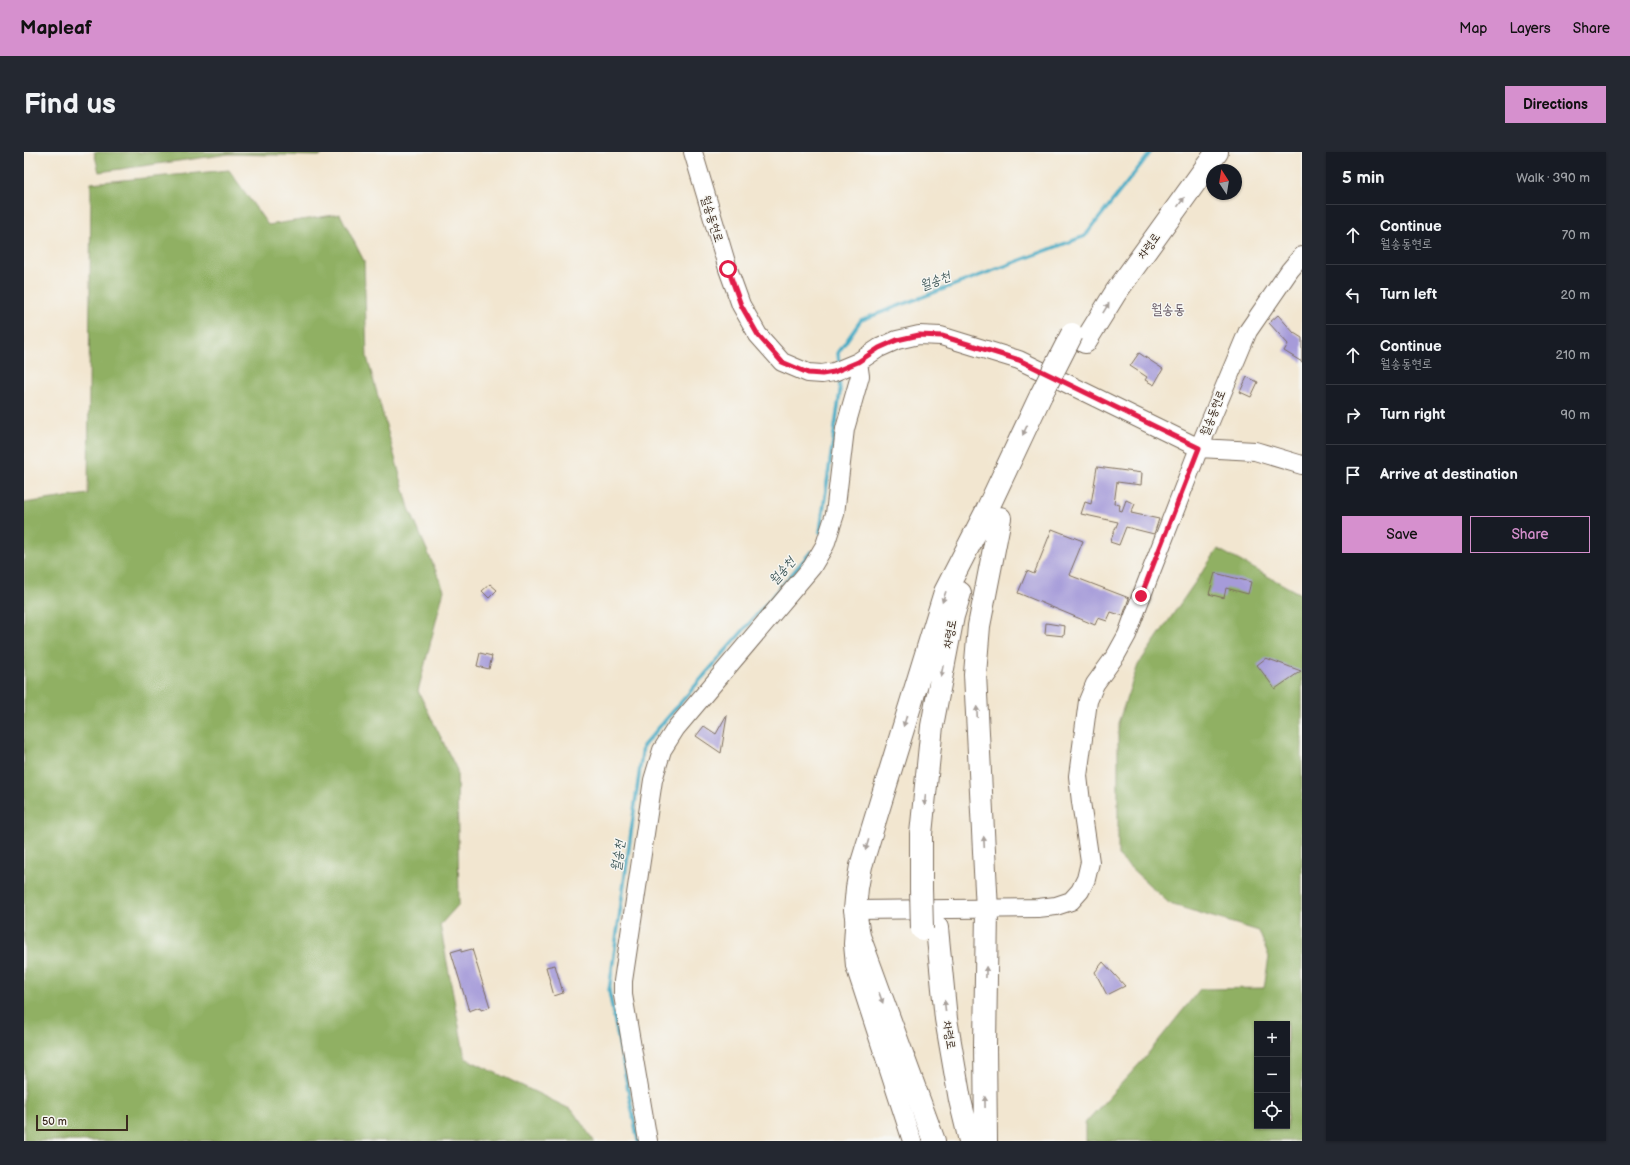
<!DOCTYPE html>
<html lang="en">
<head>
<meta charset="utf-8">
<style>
	:root { --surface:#171b24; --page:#242831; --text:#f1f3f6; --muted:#9ea1a6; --line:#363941; --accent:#d690ce }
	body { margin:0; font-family:"Balsamiq Sans","Poor Story",sans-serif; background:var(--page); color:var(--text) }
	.controls { position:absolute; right:12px; bottom:12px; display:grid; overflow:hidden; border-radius:0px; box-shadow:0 1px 3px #0004 }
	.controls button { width:36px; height:36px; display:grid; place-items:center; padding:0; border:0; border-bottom:1px solid var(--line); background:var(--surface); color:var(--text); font:20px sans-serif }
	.compass { position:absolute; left:1182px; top:12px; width:36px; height:36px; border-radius:50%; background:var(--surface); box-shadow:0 1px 3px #0004; rotate:348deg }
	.scale { position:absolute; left:12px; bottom:10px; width:92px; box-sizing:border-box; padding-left:4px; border:2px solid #3b2a1e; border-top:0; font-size:11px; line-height:14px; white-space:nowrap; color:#3b2a1e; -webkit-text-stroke:3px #f6f6f2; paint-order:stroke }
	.stop { position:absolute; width:12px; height:12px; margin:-9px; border:3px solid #e11d48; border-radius:50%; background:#fff }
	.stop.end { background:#e11d48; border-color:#fff; box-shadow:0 1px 4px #0008 }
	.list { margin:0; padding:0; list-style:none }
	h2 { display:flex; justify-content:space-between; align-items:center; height:52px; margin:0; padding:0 16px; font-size:17px }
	h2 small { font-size:13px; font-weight:400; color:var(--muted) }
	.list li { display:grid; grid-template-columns:26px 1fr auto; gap:12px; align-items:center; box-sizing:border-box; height:60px; padding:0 16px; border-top:1px solid var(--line) }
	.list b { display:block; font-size:15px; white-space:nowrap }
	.list p { margin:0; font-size:13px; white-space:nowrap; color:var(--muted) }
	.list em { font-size:13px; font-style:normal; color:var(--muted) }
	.actions { display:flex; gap:8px; padding:12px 16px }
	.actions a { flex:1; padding:9px 0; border:1px solid var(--accent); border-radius:0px; text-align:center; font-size:14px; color:var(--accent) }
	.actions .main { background:var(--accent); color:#111 }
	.icon { flex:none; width:22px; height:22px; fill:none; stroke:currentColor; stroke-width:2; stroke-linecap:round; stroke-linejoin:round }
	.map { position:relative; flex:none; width:1278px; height:989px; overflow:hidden; border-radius:0px }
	header { display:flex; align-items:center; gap:24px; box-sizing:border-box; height:56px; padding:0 20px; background:var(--accent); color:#111 }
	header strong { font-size:19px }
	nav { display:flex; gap:22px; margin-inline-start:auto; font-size:14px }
	.intro { display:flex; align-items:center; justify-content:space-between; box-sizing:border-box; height:96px; padding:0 24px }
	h1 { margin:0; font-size:28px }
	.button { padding:10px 18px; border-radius:0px; background:var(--accent); color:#111; font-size:14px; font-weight:700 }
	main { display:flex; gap:24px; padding:0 24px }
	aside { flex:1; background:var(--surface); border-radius:0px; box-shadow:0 1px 3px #0004 }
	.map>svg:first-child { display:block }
</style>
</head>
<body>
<header>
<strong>Mapleaf</strong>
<nav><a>Map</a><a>Layers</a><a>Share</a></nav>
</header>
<div class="intro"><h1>Find us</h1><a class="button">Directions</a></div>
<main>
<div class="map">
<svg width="1278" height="989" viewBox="0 0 1278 989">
	<rect width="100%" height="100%" fill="#f6f6f2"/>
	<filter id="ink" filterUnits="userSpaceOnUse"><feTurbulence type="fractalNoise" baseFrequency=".025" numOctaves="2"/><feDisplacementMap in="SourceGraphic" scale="8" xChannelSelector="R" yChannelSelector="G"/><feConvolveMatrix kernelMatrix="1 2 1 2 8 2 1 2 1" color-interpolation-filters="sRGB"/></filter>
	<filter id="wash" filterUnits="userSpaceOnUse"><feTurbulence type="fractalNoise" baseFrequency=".012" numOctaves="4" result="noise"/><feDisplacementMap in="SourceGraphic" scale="16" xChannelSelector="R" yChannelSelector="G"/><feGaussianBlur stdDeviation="0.9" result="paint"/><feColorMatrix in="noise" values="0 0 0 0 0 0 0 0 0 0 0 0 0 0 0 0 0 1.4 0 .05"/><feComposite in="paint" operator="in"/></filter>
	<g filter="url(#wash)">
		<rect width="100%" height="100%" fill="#f2e6d0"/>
		<path fill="#90b063" stroke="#666d40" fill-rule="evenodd" d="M70,0h233l-8,4 -90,-2 -130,18z
			M205,18l39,55 72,-11 24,47 3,96 42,151 35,82 -26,101 39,79 2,134 -19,21 25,133 107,52 22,31h-570v-638l64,-9 3,-311z
			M1194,397l84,46v546h-217v-18l57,-62 58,-72 64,-1 5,-31 -10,-26 -89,-27 -52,-48v-133l20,-58zM1233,872h30v102h-30z"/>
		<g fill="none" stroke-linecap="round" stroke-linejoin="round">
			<path stroke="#45abc5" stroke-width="3.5" d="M815,212l-1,-11 23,-33 224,-84 66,-84
				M796,380l20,-140 -1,-16
				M614,989l-29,-150 34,-245 168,-194"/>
		</g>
		<g id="blocks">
			<path fill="#a69bd9" d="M1254,163l16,18 8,5v24l-18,-11 4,-7 -19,-21z
				M1115,201l24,16 -9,16 -9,-5 2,-3 -17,-11z
				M1223,225l11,5 -7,15 -11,-5z
				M1073,315l45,6 -1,12 -24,-3 -3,22 6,1 -1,5 3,1 4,-11 9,4 -4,9 28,6 -5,15 -28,-7 -7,18 -9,-3 8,-20 -37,-8 4,-12 6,2z
				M1028,377l31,12 -14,34 60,23 -6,18 -12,-4 -4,9 -9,-3 -3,7 -77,-32 9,-22 7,3z
				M1191,421l36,9 -3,12 -22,-6 -2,10 -15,-4z
				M466,432l7,6 -8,8 -7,-7z
				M1022,471l19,3 -1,10 -19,-2z
				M456,501l12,3 -3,13 -12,-3z
				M1242,506l35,13 -26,18 -18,-24z
				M702,564h1l-6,37 -25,-17 8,-10 12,8z
				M437,797v3l11,-3 18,58 -9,3 -1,-3 -11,4 -18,-59z
				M1079,810l22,24 -18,9 -12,-23z
				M531,813l8,28 -9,3 -8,-29z"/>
		</g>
	</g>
	<g filter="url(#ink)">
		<use href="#blocks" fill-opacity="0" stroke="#7b6c5c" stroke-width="1"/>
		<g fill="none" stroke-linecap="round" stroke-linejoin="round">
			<defs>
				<path id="minor" d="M669,0l35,117 13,36 17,30 24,27 26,11 14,1 12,-2 24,-10 21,-14 18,-8 22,-5 22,1 78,24 180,88 56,3 47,14
					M624,989l-25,-146v-14l30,-201 9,-30 14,-22 136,-161 13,-22 10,-31 10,-85 15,-53 -2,-14
					M888,989l-57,-175 -2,-22 2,-34 183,-2 18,-2 15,-5 9,-10 6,-12 4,-17 -9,-60 -3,-26 10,-75 7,-17 21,-29 11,-20 11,-30 61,-157 49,-117 42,-61 12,-14"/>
				<path id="highway" d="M1061,190l31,-50 101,-140
					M958,374l4,-14 55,-117
					M897,737v-55l11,-108 21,-110 7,-23
					M913,776l9,91 14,81 10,41
					M910,989l-75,-205 -4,-26 2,-22 4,-22 84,-274 41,-80
					M962,989l-1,-96 2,-135 -12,-236 4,-48 21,-108"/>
			</defs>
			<use href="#minor" stroke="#7b6c5c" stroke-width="20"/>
			<use href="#highway" stroke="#7b6c5c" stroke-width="24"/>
			<use href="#minor" stroke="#fff" stroke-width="18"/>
			<use href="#highway" stroke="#fff" stroke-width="22"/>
			<defs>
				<path id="highway-bridge" d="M1017,243l31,-61
					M897,737l1,40"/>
			</defs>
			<use href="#highway-bridge" stroke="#7b6c5c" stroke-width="24" stroke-linecap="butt"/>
			<use href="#highway-bridge" stroke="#fff" stroke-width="22"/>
		</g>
		<defs><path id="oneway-solid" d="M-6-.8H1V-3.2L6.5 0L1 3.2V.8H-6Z"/></defs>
		<g fill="#a79f9a">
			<use href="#oneway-solid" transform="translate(1157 50) rotate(-54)"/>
			<use href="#oneway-solid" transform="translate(1082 156) rotate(-58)"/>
			<use href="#oneway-solid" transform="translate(1001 278) rotate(115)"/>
			<use href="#oneway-solid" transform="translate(920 445) rotate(109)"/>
			<use href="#oneway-solid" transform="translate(918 519) rotate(101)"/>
			<use href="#oneway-solid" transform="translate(953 560) rotate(-93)"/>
			<use href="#oneway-solid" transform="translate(881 569) rotate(107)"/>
			<use href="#oneway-solid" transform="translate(901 648) rotate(95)"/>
			<use href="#oneway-solid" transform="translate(960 690) rotate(-93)"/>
			<use href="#oneway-solid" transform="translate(843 693) rotate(107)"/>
			<use href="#oneway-solid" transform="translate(962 820) rotate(-89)"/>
			<use href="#oneway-solid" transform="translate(857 846) rotate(70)"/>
			<use href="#oneway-solid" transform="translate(921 854) rotate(-96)"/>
			<use href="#oneway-solid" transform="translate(961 950) rotate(-91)"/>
		</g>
	</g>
	<g fill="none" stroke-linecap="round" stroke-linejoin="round" filter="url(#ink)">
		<path stroke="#e11d48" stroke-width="5" d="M704,117l13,36 17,30 24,27 26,11 14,1 12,-2 24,-10 21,-14 18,-8 22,-5 23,1 77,24 180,88 -58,148"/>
	</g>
	<g text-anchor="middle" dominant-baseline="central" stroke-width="3" stroke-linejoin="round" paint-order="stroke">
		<g font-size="12" fill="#3b2a1e" stroke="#f6f6f2">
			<text transform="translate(688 67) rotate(73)">월송동현로</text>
			<text transform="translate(1125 94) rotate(-54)">차령로</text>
			<text transform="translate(1189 261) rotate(-68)">월송동현로</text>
			<text transform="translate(926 482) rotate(-79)">차령로</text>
			<text transform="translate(925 883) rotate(81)">차령로</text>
		</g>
		<g font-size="13" font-style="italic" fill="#3e5758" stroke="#f6f6f2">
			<text transform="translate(911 129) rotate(-20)">월송천</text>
			<text transform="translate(758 419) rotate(-49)">월송천</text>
			<text transform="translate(594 704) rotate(-82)">월송천</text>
		</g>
		<g font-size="14" fill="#60525f" stroke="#f6f6f2">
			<text x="1144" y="157">월송동</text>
		</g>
	</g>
</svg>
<div class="controls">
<button>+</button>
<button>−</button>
<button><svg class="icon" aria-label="locate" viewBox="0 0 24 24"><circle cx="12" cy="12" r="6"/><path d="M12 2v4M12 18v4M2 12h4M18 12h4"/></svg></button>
</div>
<svg class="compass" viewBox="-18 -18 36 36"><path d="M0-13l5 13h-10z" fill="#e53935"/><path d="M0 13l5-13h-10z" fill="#9ea1a6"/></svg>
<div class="scale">50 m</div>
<div class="stop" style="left:704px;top:117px"></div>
<div class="stop end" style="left:1117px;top:444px"></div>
</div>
<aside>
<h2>5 min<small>Walk · 390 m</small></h2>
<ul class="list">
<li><svg class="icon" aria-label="ahead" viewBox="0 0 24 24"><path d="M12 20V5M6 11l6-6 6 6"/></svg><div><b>Continue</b><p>월송동현로</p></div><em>70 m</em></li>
<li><svg class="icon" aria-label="left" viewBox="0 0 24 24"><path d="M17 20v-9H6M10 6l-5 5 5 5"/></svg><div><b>Turn left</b></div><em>20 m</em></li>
<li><svg class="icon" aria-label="ahead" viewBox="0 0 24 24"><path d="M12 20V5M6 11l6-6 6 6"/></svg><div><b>Continue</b><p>월송동현로</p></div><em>210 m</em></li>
<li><svg class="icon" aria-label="right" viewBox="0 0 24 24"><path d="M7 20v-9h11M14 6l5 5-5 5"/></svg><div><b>Turn right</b></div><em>90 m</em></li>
<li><svg class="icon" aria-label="arrive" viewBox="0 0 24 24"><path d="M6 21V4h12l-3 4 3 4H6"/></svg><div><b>Arrive at destination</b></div></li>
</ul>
<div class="actions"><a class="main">Save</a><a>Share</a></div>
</aside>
</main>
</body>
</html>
